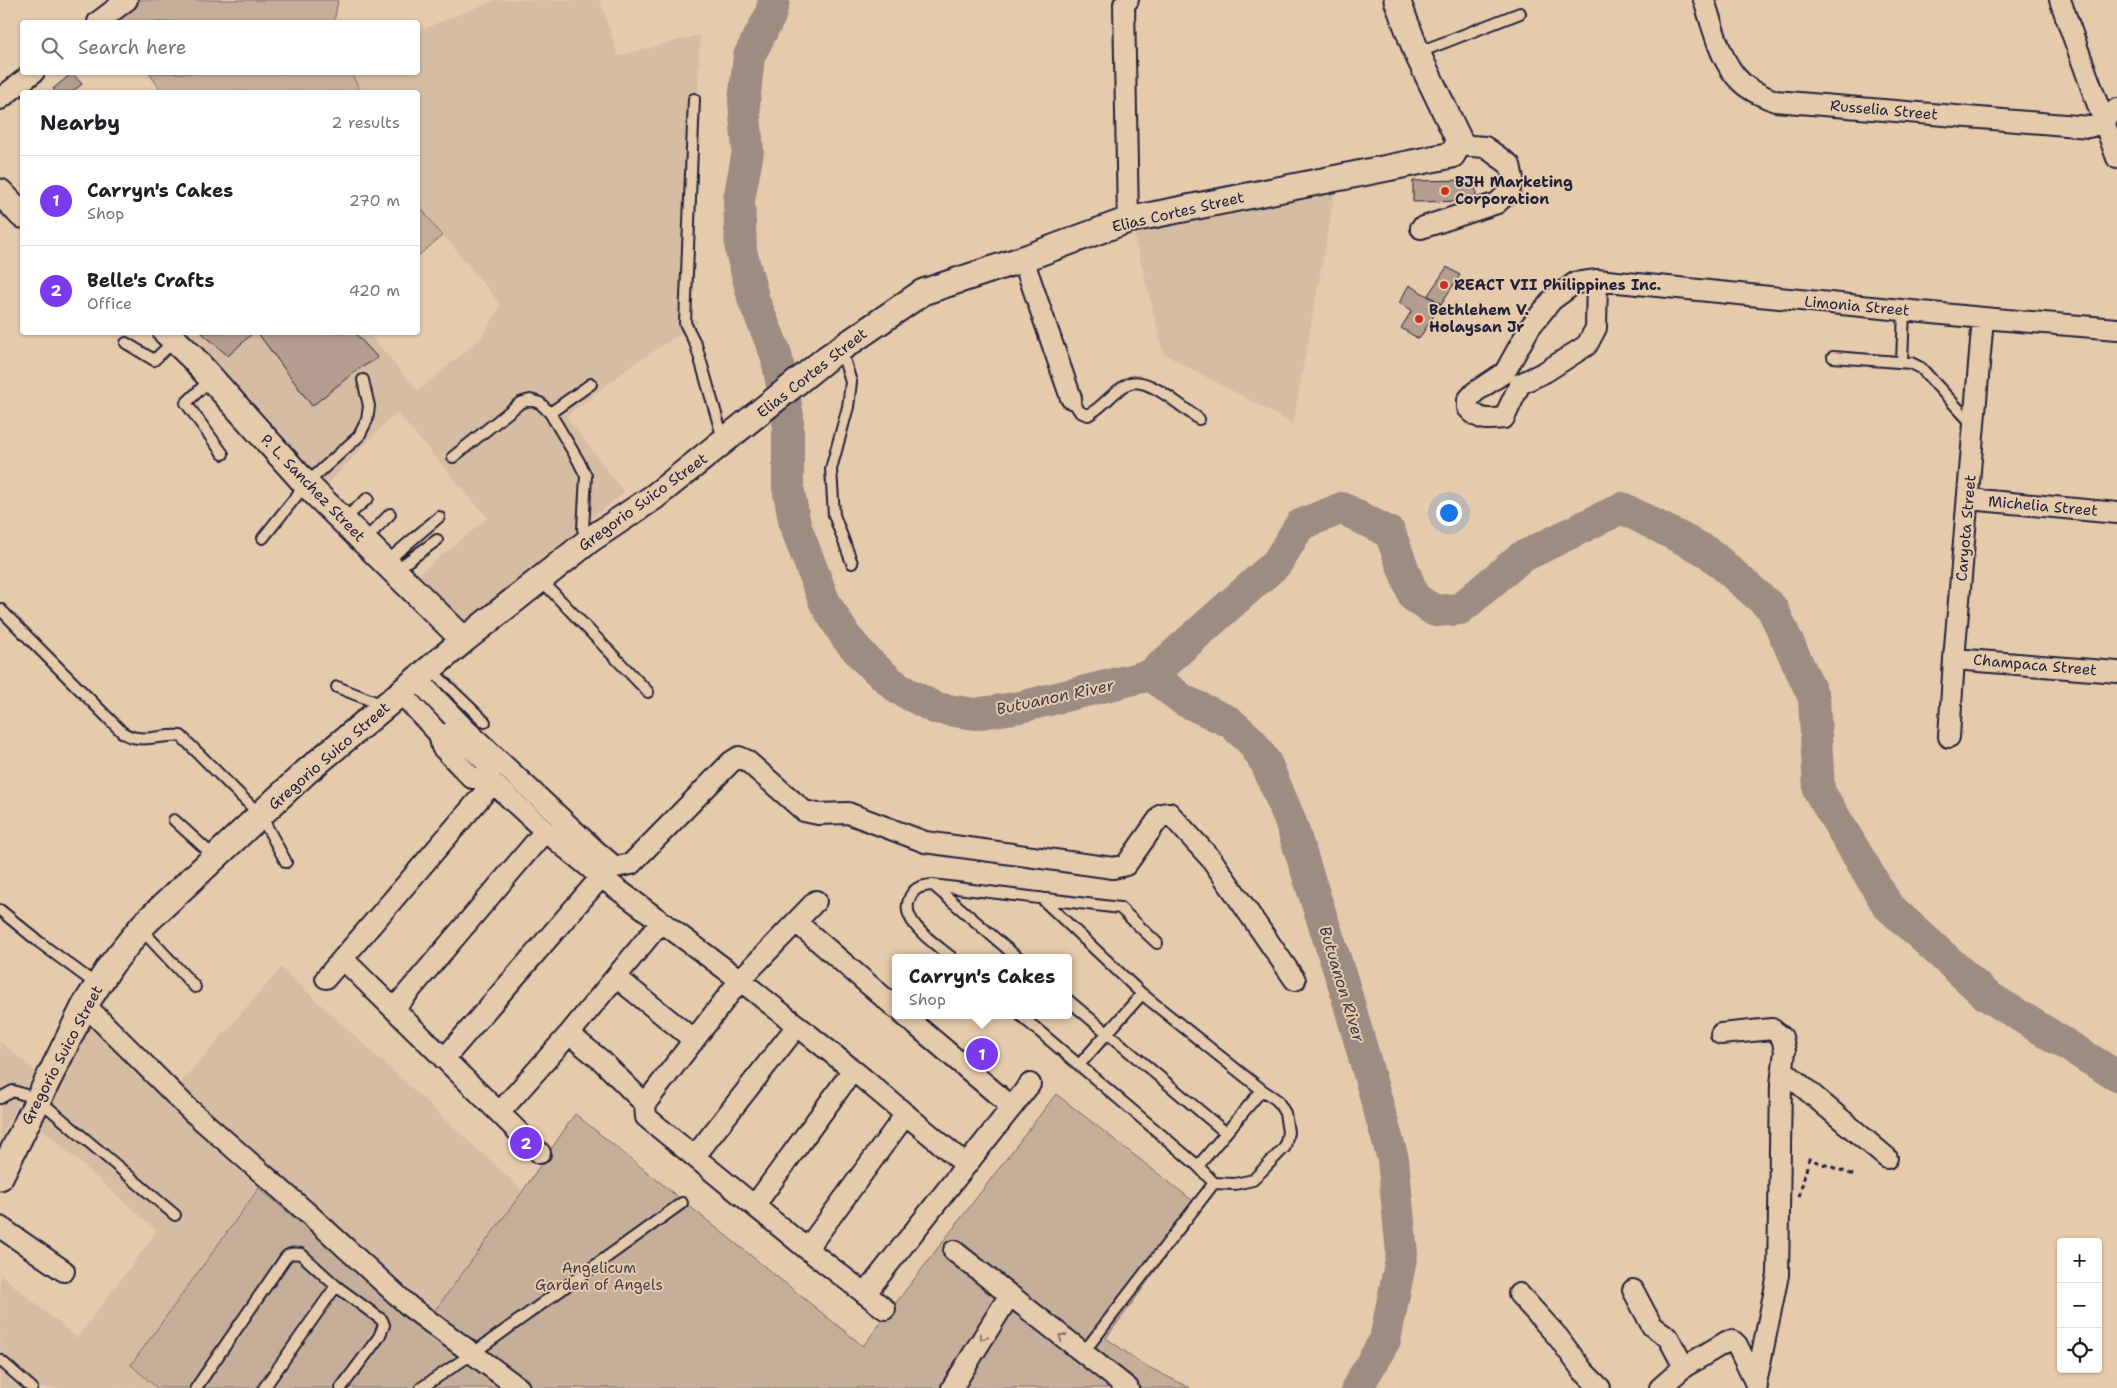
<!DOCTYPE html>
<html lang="en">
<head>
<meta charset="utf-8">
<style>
	:root { --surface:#fff; --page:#f2f2f2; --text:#202124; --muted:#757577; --line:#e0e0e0; --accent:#7c3aed }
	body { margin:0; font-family:"Shantell Sans",sans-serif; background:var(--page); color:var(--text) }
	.controls { position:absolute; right:15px; bottom:15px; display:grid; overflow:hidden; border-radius:5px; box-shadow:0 1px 4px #0004 }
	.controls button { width:45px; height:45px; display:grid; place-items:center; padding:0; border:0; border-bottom:1px solid var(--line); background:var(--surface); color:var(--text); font:25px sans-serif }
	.you { position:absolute; left:1448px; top:512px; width:18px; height:18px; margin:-12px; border:4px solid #fff; border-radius:50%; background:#1a73e8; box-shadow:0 0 0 8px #1a73e833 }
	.badge { display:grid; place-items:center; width:32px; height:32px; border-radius:50%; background:var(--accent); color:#fff; font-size:16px; font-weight:700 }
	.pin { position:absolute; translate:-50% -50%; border:2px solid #fff; box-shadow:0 1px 5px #0006 }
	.popup { position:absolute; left:892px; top:954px; width:180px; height:65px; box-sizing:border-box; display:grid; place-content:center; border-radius:5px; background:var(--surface); filter:drop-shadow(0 1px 4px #0005); font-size:16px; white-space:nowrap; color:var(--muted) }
	.popup b { font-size:19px; color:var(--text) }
	.popup::after { content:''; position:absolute; left:50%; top:100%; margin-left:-10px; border:10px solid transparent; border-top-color:var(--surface) }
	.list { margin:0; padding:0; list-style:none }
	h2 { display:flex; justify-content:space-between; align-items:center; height:65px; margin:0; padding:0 20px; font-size:21px }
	h2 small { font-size:16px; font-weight:400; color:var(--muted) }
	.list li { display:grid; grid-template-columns:32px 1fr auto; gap:15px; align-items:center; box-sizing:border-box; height:90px; padding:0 20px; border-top:1px solid var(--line) }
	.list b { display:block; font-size:19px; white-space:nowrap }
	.list p { margin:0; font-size:16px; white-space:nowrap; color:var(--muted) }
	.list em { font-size:16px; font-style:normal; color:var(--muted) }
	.icon { flex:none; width:28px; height:28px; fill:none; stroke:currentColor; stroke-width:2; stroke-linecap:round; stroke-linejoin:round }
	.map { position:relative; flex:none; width:2117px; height:1388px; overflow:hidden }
	.search { position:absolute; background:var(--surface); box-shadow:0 1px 4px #0004; left:20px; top:20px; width:400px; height:55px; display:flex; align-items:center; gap:12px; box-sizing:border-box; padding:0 18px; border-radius:5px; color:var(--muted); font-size:19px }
	.panel { position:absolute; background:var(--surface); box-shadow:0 1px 4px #0004; left:20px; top:90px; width:400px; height:245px; border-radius:5px }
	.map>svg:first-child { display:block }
</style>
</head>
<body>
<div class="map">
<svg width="2117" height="1388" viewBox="0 0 2117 1388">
	<rect width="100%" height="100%" fill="#e5caac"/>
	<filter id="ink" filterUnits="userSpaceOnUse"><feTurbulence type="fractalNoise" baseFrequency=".02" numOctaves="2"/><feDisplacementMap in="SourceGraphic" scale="10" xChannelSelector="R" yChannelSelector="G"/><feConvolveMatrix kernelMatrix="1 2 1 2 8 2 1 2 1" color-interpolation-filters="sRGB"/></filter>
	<g filter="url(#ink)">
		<path fill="#d6bca3" d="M495,0h105l18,56 82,-21 -9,281 8,6 -64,41 -69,53 58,76 -164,134 -50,-45 78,-63 -92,-106 -71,75 -142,-154h185l50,58 63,-53 20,-33 -83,-101v-112h-57l-10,-19 67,-1v-41z
			M1335,192l-42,232 -129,-70 -32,-127z
			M281,968l242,223 -90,122 -256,-226z
			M87,1020l130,131 42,37 -127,177 25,23h-157v-114l77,64 80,-107 -117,-104z
			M0,1041l35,30 -35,69z"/>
		<path fill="#c6af9a" stroke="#74686a" d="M133,0h205l-4,22h-219l-5,-6z
			M149,73h202l10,19h-199z
			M418,204l24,32 -24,20z
			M1056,1094l146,114 -96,130 38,27 46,23h-1033l-26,-23 128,-177 41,35 12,-16 121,106 90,-122 52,-77 288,232z"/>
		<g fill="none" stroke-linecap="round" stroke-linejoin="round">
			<path stroke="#9d8c82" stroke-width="32" d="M774,0l-4,16 -21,40 -5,46 4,49 -9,49 2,51 13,50 22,53 12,62v71l7,38 30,78 21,34 20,23 33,29 36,19 40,6 45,-7 131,-32 32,25 47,22 21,19 15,22 24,57 54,166 49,173 9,95 -17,86 -28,48
				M1151,675l126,-112 23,-38 42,-17 48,25 24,64 21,14 25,-2 60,-51 102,-50 86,44 64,56 42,90 5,93 69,115 98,89 131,81"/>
		</g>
		<path fill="#b29d8e" stroke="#22223b" d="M72,73l10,11 -10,8h-16l-3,-3z
			M1476,180v21l-63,1v-21z
			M1447,267l13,8 -19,29 -13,-9z
			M1409,285l32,19 -22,35 -18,-11 11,-18 -13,-7z
			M201,332h53l-26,24z
			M257,332h97l24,26 -21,12 -45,36z"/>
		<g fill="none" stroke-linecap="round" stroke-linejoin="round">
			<defs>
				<path id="service" d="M1417,53l103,-40
					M694,99l-9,224 11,22 28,97
					M126,343l28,17 20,-19
					M841,349l10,33 -3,25 -17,62 3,46 18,48
					M1833,357l78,6 10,5 53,58
					M1902,362l2,-51
					M211,379l-25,24 37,51
					M1071,398l9,14 8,3c15,-8 25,-24 40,-31 18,-10 56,25 71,35
					M550,413l41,-29
					M453,457l67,-54 10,-3 10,3 10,10 28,47 8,16 -3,53 8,9
					M343,520l25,-22
					M263,538l43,-54 53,-48 8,-16 2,-14 -6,-26
					M364,541l26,-27
					M386,562l53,-45
					M394,571l43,-31
					M541,580l107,112
					M0,609l122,123c18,13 38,2 59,4l80,80 25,46
					M430,669l55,53
					M337,687l48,19
					M174,820l42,38
					M933,885l85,73
					M0,910l39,32 58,43
					M141,929l54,58
					M952,958c-15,-13 -52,-36 -43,-58 4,-12 11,-14 23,-15l188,23 37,35
					M1068,1000l157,132
					M1020,1015l178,151 64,-76 -120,-96 -101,-96
					M1079,1065l63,-71
					M0,1098l13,-7 25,8 137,116
					M1198,1166l16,17
					M1083,1353l131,-170 21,1 18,-4 32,-33 3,-15 -3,-19 -8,-13 -15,-10
					M0,1360l32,28
					M196,1388l90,-131c4,-4 8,-4 15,-3l35,32 46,34 2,5 -5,12 -38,51
					M264,1388l72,-102
					M421,1388l51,-34 210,-151"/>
				<path id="minor" d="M1128,0l-4,4 4,216
					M1704,0c9,27 16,62 37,82 9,9 22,14 34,19l314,26 7,-2 21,-16
					M2060,0l57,158
					M98,22l29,-22
					M0,99l34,-27
					M1421,228l76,-25 12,-11 4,-13 -3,-14 -25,-18 -27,-2
					M1023,259l48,139
					M1520,384l-16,34c-16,2 -25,3 -36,-10v-8l7,-8 30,-20 25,-45 22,-27 23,-17 22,-3 386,38 134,11
					M1520,384l25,-12 42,-27 9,-17 1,-48
					M1969,499l148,14
					M1954,659l163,13
					M417,679l46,48 132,123 20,17 16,-3 100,-102 8,-5 7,3 58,51 14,3 30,-1 77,29 188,26 13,-3 36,-51 7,-1 43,47 83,120
					M401,693l38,41h17l34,32 -2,12 57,53 56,46 139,103 113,90 112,94
					M439,734l3,13 30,31h16
					M1949,737l5,-78 29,-341
					M796,922l100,86
					M343,959l197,194
					M616,977l78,63
					M326,978l167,-195
					M85,1005l104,104 123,108 98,90 109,81
					M394,1009l151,-178
					M904,1015l108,92
					M569,1034l33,27 43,43 1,13 161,132 78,60
					M1721,1034l51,-5 10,8 3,14 -4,33 -3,191 -22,108
					M444,1059l157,-182
					M1783,1070l104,88
					M645,1104l95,-124 76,-79
					M500,1112l69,-78 91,-111
					M695,1156l102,-130
					M755,1205l98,-135
					M0,1227l64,44
					M807,1249l99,-135
					M954,1251l174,137
					M1633,1290l19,36 16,11 16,30
					M865,1294l165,-210
					M1519,1294l39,43 25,34 17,17
					M952,1388l57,-92
					M1660,1388l24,-21 42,-25 7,-1 4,4 20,41"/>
				<path id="tertiary" d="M0,192l22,23
					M166,332l26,25 114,127 158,156
					M0,1177l85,-172 26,-40 33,-41 162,-152 158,-132 127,-101 63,-42 173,-139 96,-66 100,-33 105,-39 324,-65 6,-10v-7l-41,-85 -20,-53"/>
			</defs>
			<use href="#service" stroke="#22223b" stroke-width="14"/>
			<use href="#minor" stroke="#22223b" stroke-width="24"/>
			<use href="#tertiary" stroke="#22223b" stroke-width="29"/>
			<path stroke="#22223b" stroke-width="3" stroke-dasharray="5 4" stroke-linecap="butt" d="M1799,1197l10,-38 45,16"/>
			<use href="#service" stroke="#e5caac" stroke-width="10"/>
			<use href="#minor" stroke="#e5caac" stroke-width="20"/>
			<use href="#tertiary" stroke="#e5caac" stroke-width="25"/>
		</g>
		<defs><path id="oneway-chevron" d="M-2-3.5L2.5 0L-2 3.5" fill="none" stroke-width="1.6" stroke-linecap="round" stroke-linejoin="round" transform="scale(1.25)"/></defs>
		<g stroke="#847674">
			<use href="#oneway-chevron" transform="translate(983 1337) rotate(122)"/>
			<use href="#oneway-chevron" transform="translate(1062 1337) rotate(-142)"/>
		</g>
	</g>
	<g fill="#c8321e" stroke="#e5caac" stroke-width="2">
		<circle cx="1445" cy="191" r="5"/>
		<circle cx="1444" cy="285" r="5"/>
		<circle cx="1419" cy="319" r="5"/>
	</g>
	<g text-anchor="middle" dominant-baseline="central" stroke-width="4" stroke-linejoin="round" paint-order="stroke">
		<g font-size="15" fill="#22223b" stroke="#e5caac">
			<text transform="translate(1884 110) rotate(5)">Russelia Street</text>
			<text transform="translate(1178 212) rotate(-13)">Elias Cortes Street</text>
			<text transform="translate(1857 306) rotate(5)">Limonia Street</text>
			<text transform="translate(812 373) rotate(-38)">Elias Cortes Street</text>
			<text transform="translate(313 488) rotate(46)">P. L. Sanchez Street</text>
			<text transform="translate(643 502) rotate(-36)">Gregorio Suico Street</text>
			<text transform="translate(2043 506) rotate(5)">Michelia Street</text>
			<text transform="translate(1966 528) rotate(-85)">Caryota Street</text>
			<text transform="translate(2035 665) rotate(5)">Champaca Street</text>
			<text transform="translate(329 756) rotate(-41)">Gregorio Suico Street</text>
			<text transform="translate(62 1055) rotate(-62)">Gregorio Suico Street</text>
		</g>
		<g font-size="15" font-weight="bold" fill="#22223b" stroke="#e5caac" text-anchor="start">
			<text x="1455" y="182">BJH Marketing<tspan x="1455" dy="17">Corporation</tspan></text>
			<text x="1454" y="285">REACT VII Philippines Inc.</text>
			<text x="1429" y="310">Bethlehem V.<tspan x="1429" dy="17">Holaysan Jr</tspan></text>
		</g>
		<g font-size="15" fill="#433e4e" stroke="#e5caac">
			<text x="599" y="1268">Angelicum<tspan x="599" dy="17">Garden of Angels</tspan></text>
		</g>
		<g font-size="16" font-style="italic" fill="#413c4d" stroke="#e5caac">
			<text transform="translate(1055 697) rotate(-12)">Butuanon River</text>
			<text transform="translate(1342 984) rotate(73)">Butuanon River</text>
		</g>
	</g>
</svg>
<div class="controls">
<button>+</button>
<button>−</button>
<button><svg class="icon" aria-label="locate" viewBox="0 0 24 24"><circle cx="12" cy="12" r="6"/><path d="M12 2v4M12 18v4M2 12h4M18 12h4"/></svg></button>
</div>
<div class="you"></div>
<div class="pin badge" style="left:982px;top:1054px">1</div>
<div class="popup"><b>Carryn's Cakes</b>Shop</div>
<div class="pin badge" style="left:526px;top:1143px">2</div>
<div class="search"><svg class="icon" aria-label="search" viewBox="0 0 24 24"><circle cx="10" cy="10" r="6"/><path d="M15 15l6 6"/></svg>Search here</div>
<section class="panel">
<h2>Nearby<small>2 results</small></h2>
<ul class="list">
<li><span class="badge">1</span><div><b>Carryn's Cakes</b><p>Shop</p></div><em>270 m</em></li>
<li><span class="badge">2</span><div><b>Belle's Crafts</b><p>Office</p></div><em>420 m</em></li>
</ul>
</section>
</div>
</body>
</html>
